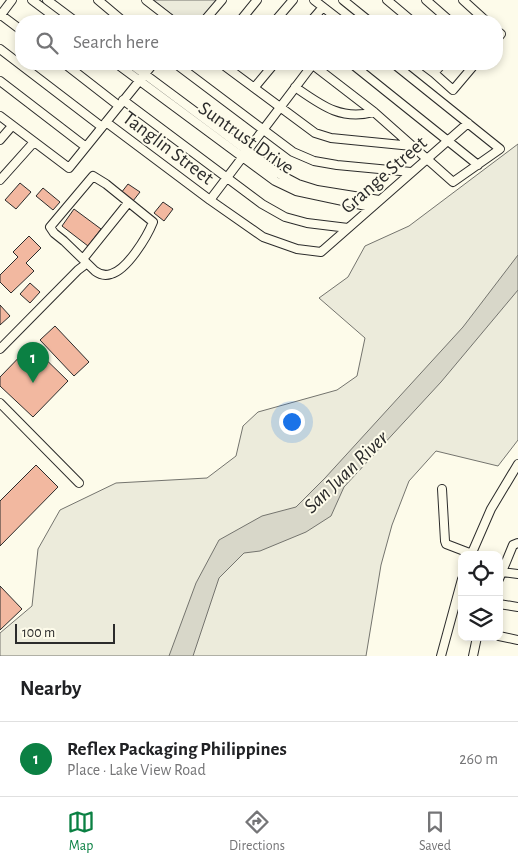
<!DOCTYPE html>
<html lang="en">
<head>
<meta charset="utf-8">
<style>
	:root { --surface:#fff; --page:#f2f2f2; --text:#202124; --muted:#757577; --line:#e0e0e0; --accent:#0b8043 }
	body { margin:0; font-family:"Alegreya Sans",sans-serif; background:var(--page); color:var(--text) }
	.controls { position:absolute; right:15px; bottom:15px; display:grid; overflow:hidden; border-radius:10px; box-shadow:0 2px 8px #0003 }
	.controls button { width:45px; height:45px; display:grid; place-items:center; padding:0; border:0; border-bottom:1px solid var(--line); background:var(--surface); color:var(--text); font:25px sans-serif }
	.scale { position:absolute; left:15px; bottom:12px; width:100px; box-sizing:border-box; padding-left:5px; border:2px solid #2b2b2b; border-top:0; font-size:14px; line-height:18px; white-space:nowrap; color:#2b2b2b; -webkit-text-stroke:4px #fdfbea; paint-order:stroke }
	.you { position:absolute; left:291px; top:421px; width:18px; height:18px; margin:-12px; border:4px solid #fff; border-radius:50%; background:#1a73e8; box-shadow:0 0 0 8px #1a73e833 }
	.badge { display:grid; place-items:center; width:32px; height:32px; border-radius:50%; background:var(--accent); color:#fff; font-size:16px; font-weight:700 }
	.pin { position:absolute; translate:-50% -41px; filter:drop-shadow(0 1px 2px #0008) }
	.pin::after { content:''; position:absolute; top:26px; width:18px; height:15px; background:inherit; clip-path:polygon(0 0,100% 0,50% 100%) }
	.list { margin:0; padding:0; list-style:none }
	h2 { display:flex; justify-content:space-between; align-items:center; height:65px; margin:0; padding:0 20px; font-size:21px }
	h2 small { font-size:16px; font-weight:400; color:var(--muted) }
	.list li { display:grid; grid-template-columns:32px 1fr auto; gap:15px; align-items:center; box-sizing:border-box; height:75px; padding:0 20px; border-top:1px solid var(--line) }
	.list b { display:block; font-size:19px; white-space:nowrap }
	.list p { margin:0; font-size:16px; white-space:nowrap; color:var(--muted) }
	.list em { font-size:16px; font-style:normal; color:var(--muted) }
	.icon { flex:none; width:28px; height:28px; fill:none; stroke:currentColor; stroke-width:2; stroke-linecap:round; stroke-linejoin:round }
	.map { position:relative; flex:none; width:518px; height:656px; overflow:hidden }
	.search { position:absolute; background:var(--surface); box-shadow:0 2px 8px #0003; left:15px; right:15px; top:15px; height:55px; display:flex; align-items:center; gap:12px; box-sizing:border-box; padding:0 18px; border-radius:20px; color:var(--muted); font-size:19px }
	.sheet { height:140px; background:var(--surface) }
	nav { display:flex; justify-content:space-around; align-items:center; box-sizing:border-box; height:70px; border-top:1px solid var(--line); background:var(--surface); font-size:14px; color:var(--muted) }
	nav a { display:grid; justify-items:center; gap:2px }
	nav .on { color:var(--accent) }
	.map>svg:first-child { display:block }
</style>
</head>
<body>
<div class="map">
<svg width="518" height="656" viewBox="0 0 518 656">
	<rect width="100%" height="100%" fill="#fdfbea"/>
	<path fill="#ecebdb" stroke="#74746e" d="M153,0h64l-18,21h-19z
		M518,144v296l-20,26 -62,-15 -27,30 -17,44 -11,40 -15,91h-366v-23l32,-27 6,-57 22,-39 56,-27 91,-5 29,-22 7,-30 15,-14 79,-22 20,-14 8,-38 -46,-40 29,-21 17,-31 44,-20z"/>
	<path fill="#d8d7c9" stroke="#74746e" d="M518,255v35l-77,92 -97,105 -13,29 -25,16 -46,19 -16,2 -25,25 -26,78h-24l27,-73 23,-43 43,-24 34,-9 29,-29 138,-151z"/>
	<path fill="#f2b8a0" stroke="#2b2b2b" d="M20,183l11,9 -15,17 -11,-9z
		M128,184l12,8 -7,9 -12,-8z
		M43,188l17,14 -7,8 -17,-14z
		M163,202l10,7 -9,12 -10,-8z
		M74,209l27,20 -13,17 -26,-20z
		M29,236l12,12 -15,15 8,8 -23,22 -11,-11v-7l18,-18 -5,-5z
		M30,283l10,9 -10,11 -10,-9z
		M0,305l10,11 -10,9z
		M55,326l34,36 -15,14 -34,-36z
		M31,345l37,36 -35,36 -33,-31v-9z
		M36,465l22,22 -58,59v-45z
		M0,586l22,23 -22,21z"/>
	<g fill="none" stroke-linecap="round" stroke-linejoin="round">
		<defs>
			<path id="minor" d="M32,0l28,21
				M47,0l28,21
				M98,0l25,21
				M146,0l27,21
				M314,0l27,21
				M343,0l26,21
				M387,0l25,21
				M426,0l24,21
				M463,0l23,21
				M1,15l20,15
				M0,16l12,-16
				M204,21l18,-21
				M240,21l17,-21
				M275,21l18,-21
				M311,21l12,-14
				M497,31l4,3 -4,5
				M0,49l102,78
				M65,64l54,42
				M117,64l158,117 21,10 75,16
				M131,64l148,110 19,10 19,6 62,10
				M176,64l117,88 21,9 23,4 74,7
				M222,64l93,69 16,5 81,8
				M352,64l126,101
				M422,64l12,9 8,-9
				M313,65l61,47 79,70 47,-33 -106,-85
				M434,73l19,17 22,-26
				M0,81l86,66
				M295,87c26,18 46,34 79,25
				M254,88l20,-24
				M123,100l139,104 23,13 22,6 41,5
				M0,116l69,52 84,-104
				M106,122l104,78 53,37 34,12 24,3 147,-129
				M0,140l12,-14
				M93,176l13,8 47,38c-6,15 -26,48 -42,52 -6,2 -12,0 -16,-3l-31,-30 -10,-8 -4,-6z
				M0,180l34,-38
				M210,200l103,-136
				M83,259l45,-56
				M0,349l78,-79 8,-6
				M0,403l79,80
				M442,489l3,52 1,3 26,10
				M471,555l20,-46 27,-45
				M502,572l16,2
				M499,579l14,-34 5,-2
				M499,604l19,3
				M499,636l19,4
				M441,656l21,-77
				M473,656l4,-19"/>
		</defs>
		<use href="#minor" stroke="#2b2b2b" stroke-width="10"/>
		<use href="#minor" stroke="#fdfbea" stroke-width="8"/>
	</g>
	<g text-anchor="middle" dominant-baseline="central" stroke-width="4" stroke-linejoin="round" paint-order="stroke">
		<g font-size="20" fill="#2b2b2b" stroke="#fdfbea">
			<text transform="translate(246 138) rotate(35)">Suntrust Drive</text>
			<text transform="translate(168 148) rotate(37)">Tanglin Street</text>
			<text transform="translate(384 175) rotate(-41)">Grange Street</text>
		</g>
		<g font-size="21" font-style="italic" fill="#2b2b2b" stroke="#fdfbea">
			<text transform="translate(346 472) rotate(-44)">San Juan River</text>
		</g>
	</g>
</svg>
<div class="controls">
<button><svg class="icon" aria-label="locate" viewBox="0 0 24 24"><circle cx="12" cy="12" r="6"/><path d="M12 2v4M12 18v4M2 12h4M18 12h4"/></svg></button>
<button><svg class="icon" aria-label="layers" viewBox="0 0 24 24"><path d="M12 4l9 5-9 5-9-5zM3 14l9 5 9-5"/></svg></button>
</div>
<div class="scale">100 m</div>
<div class="you"></div>
<div class="pin badge" style="left:33px;top:383px">1</div>
<div class="search"><svg class="icon" aria-label="search" viewBox="0 0 24 24"><circle cx="10" cy="10" r="6"/><path d="M15 15l6 6"/></svg>Search here</div>
</div>
<section class="sheet">
<h2>Nearby<small></small></h2>
<ul class="list">
<li><span class="badge">1</span><div><b>Reflex Packaging Philippines</b><p>Place · Lake View Road</p></div><em>260 m</em></li>
</ul>
</section>
<nav>
<a class="on"><svg class="icon" aria-label="map" viewBox="0 0 24 24"><path d="M3 6l6-2 6 2 6-2v14l-6 2-6-2-6 2zM9 4v14M15 6v14"/></svg>Map</a>
<a><svg class="icon" aria-label="directions" viewBox="0 0 24 24"><path d="M12 3l9 9-9 9-9-9zM9 14v-3h6M13 9l2 2-2 2"/></svg>Directions</a>
<a><svg class="icon" aria-label="saved" viewBox="0 0 24 24"><path d="M7 4h10v16l-5-4-5 4z"/></svg>Saved</a>
</nav>
</body>
</html>
